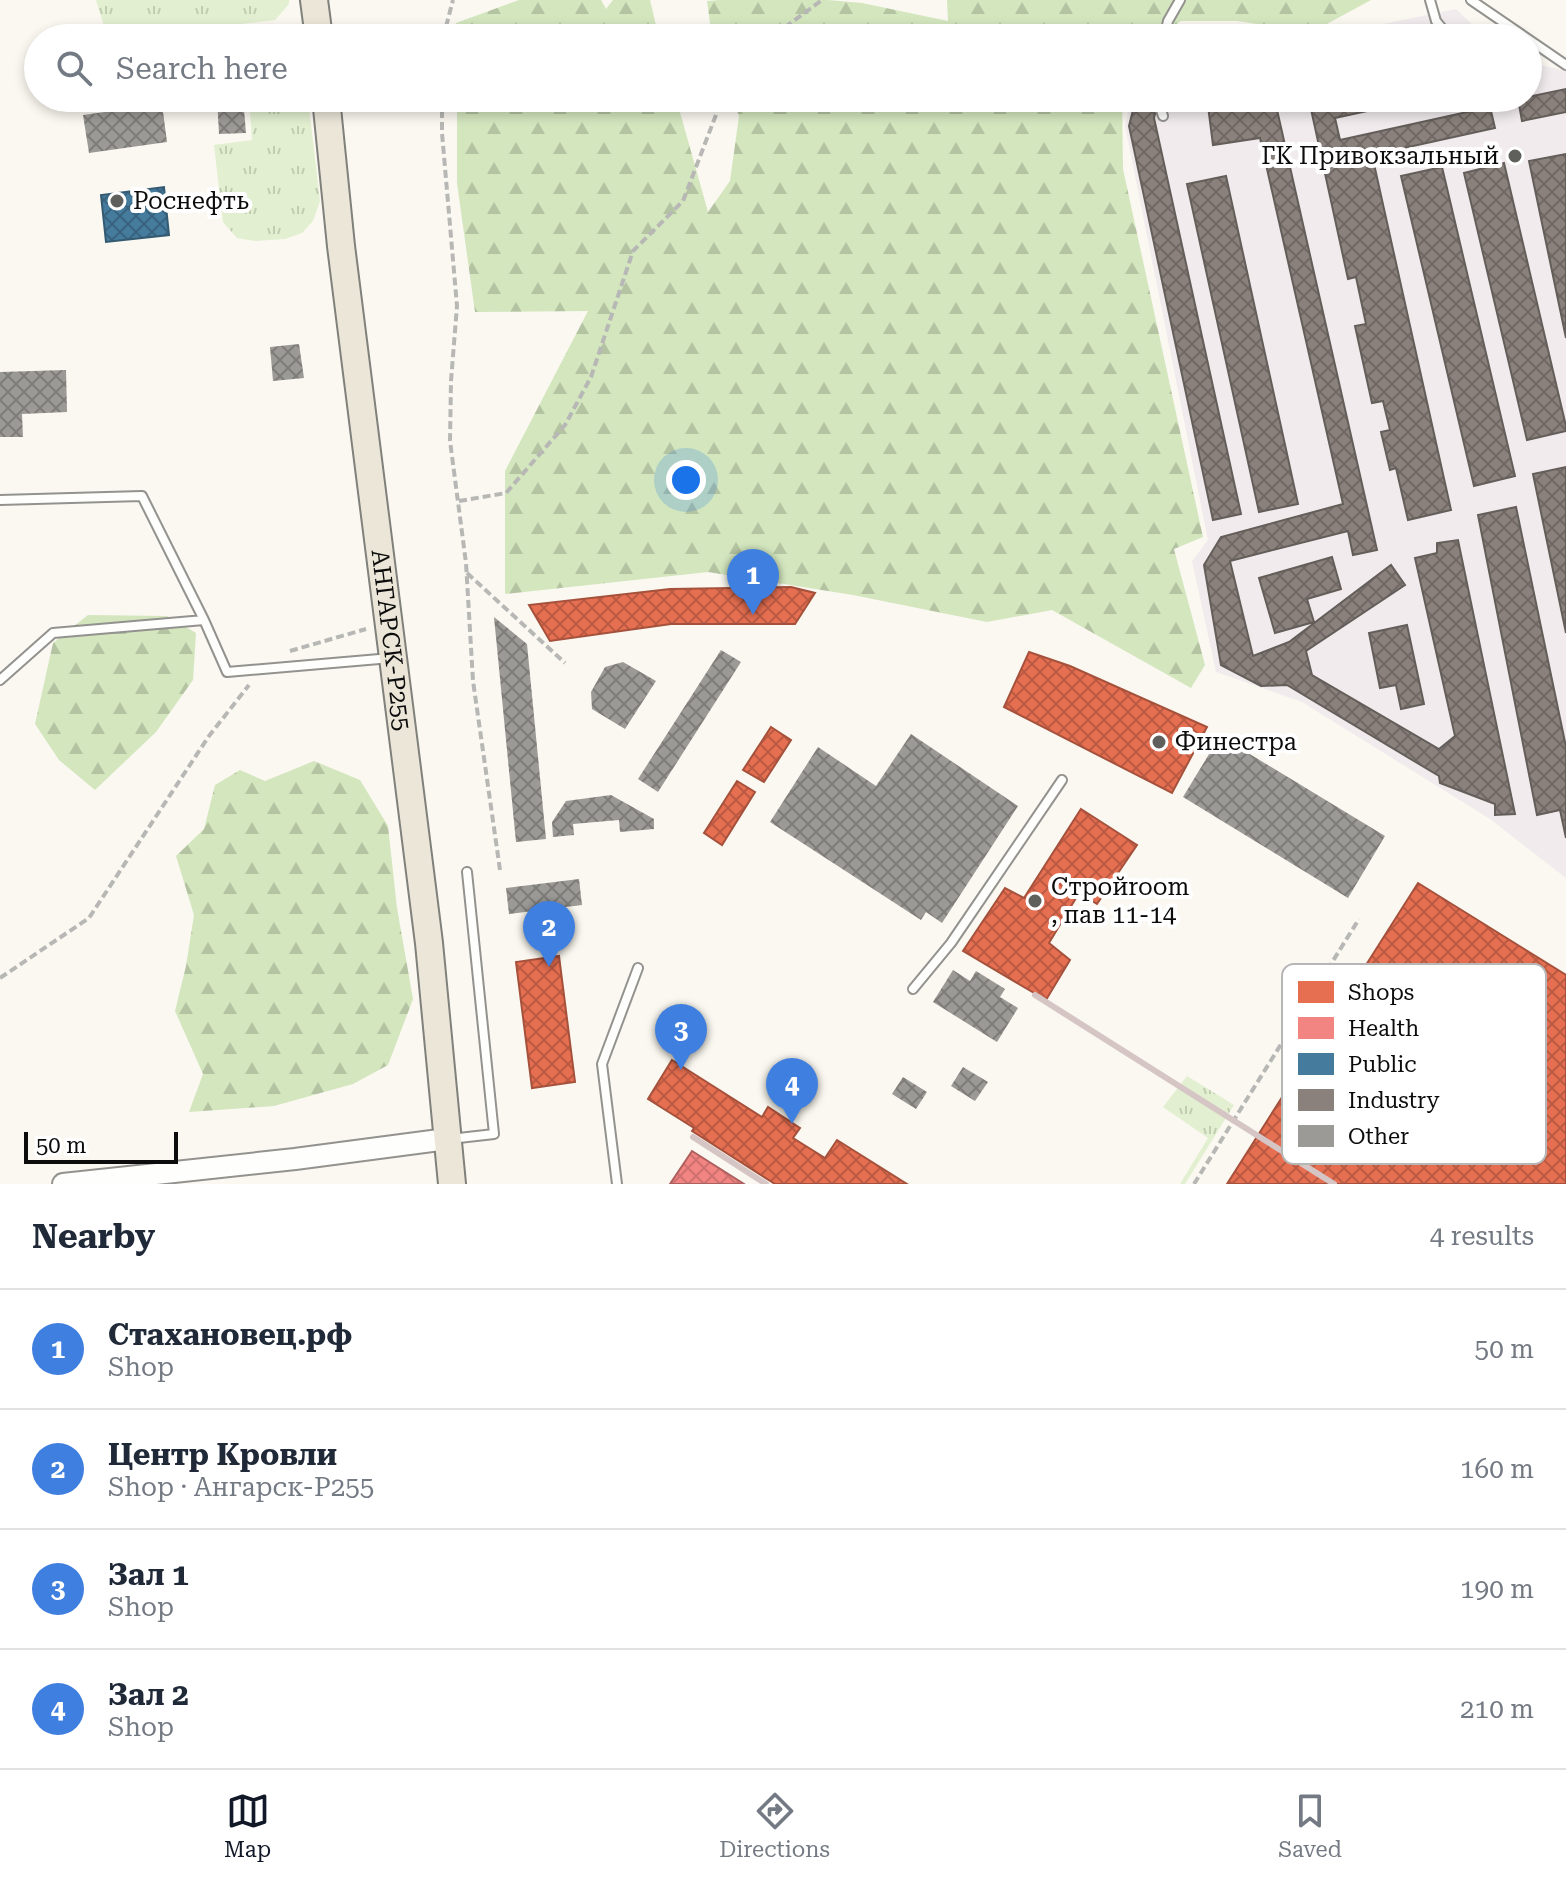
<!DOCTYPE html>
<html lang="en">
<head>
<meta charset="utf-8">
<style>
	:root { --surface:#fff; --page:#f6f6f7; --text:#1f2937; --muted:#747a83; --line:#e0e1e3; --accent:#111827 }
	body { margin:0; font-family:"Roboto Serif",serif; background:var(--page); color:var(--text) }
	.scale { position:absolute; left:24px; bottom:20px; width:154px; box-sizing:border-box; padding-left:8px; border:4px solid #0c0c0c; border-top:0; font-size:22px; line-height:28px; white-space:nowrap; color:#0c0c0c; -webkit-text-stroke:6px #fff; paint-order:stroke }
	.you { position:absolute; left:686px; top:480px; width:28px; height:28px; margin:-20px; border:6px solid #fff; border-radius:50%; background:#1a73e8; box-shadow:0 0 0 12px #1a73e833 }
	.badge { display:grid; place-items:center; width:52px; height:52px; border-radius:50%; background:var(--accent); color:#fff; font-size:26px; font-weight:700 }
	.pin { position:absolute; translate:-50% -66px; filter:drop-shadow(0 2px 4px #0008) }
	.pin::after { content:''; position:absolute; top:42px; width:28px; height:24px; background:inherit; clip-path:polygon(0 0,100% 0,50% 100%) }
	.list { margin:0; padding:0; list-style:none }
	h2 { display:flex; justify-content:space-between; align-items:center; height:104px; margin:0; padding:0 32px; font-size:34px }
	h2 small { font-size:26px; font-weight:400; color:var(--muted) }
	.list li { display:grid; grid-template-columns:52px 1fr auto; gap:24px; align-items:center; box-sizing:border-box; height:120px; padding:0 32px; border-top:2px solid var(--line) }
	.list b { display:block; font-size:30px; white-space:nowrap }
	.list p { margin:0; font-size:26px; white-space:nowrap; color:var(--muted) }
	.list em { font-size:26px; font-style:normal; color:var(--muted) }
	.icon { flex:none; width:44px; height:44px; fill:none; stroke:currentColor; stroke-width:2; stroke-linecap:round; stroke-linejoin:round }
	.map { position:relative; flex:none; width:1566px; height:1184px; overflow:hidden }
	.search { position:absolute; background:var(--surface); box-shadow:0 4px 12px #0003; left:24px; right:24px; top:24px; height:88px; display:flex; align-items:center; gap:20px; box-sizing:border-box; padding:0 28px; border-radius:44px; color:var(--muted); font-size:30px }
	.sheet { height:584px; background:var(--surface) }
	nav { display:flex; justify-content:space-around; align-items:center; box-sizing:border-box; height:112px; border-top:2px solid var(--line); background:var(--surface); font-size:22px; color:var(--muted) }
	nav a { display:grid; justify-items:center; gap:4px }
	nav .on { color:var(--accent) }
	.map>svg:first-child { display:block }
</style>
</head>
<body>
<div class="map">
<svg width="1566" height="1184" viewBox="0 0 1566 1184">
	<defs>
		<pattern id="grass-tufts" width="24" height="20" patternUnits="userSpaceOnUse" patternTransform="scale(2)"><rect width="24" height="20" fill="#e2efd0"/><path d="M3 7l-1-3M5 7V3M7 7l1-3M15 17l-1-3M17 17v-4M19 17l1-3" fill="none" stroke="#c1ccb1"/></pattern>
		<pattern id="forest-firs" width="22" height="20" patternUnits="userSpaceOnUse" patternTransform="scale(2)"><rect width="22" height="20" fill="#d3e6be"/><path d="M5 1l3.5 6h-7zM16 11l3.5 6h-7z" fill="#b4c4a2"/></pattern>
		<pattern id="shops-cross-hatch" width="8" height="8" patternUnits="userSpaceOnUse" patternTransform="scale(2)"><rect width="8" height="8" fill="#e76f51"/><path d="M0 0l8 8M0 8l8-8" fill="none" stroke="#ba5a42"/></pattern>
		<pattern id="health-cross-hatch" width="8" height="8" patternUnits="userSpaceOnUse" patternTransform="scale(2)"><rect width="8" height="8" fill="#f28482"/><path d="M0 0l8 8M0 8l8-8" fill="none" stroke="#ce716f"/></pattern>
		<pattern id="public-cross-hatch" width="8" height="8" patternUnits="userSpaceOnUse" patternTransform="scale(2)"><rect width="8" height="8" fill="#457b9d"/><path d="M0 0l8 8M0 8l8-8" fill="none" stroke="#38637e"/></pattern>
		<pattern id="industry-cross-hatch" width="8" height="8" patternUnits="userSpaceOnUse" patternTransform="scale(2)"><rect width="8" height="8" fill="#8a817c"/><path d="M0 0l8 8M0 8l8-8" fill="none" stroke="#6f6864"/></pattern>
		<pattern id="building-cross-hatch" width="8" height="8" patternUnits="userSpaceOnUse" patternTransform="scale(2)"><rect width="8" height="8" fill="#9c9a96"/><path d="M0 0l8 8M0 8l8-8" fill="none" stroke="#7e7c79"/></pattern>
	</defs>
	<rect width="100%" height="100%" fill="#faf8f0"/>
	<path fill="#f1ebed" d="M1456,9l30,29h-170z
		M1184,27l83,1 45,10h-145z
		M1528,62l38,9v807l-76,-59 -188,-117 -86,-30 -24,-111 16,-21 -83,-414 6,-28h397z"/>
	<path fill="url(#grass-tufts)" d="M96,0h193v4l-14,16 -158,18 -13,-12z
		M249,98h59l12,103 -7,20 -11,12 -17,6 -30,2 -18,-3 -14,-16 -9,-77 38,-5z
		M1187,1076l47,29 -49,79h-5l28,-46 -45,-31z"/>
	<path fill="url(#forest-firs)" d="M519,0h82l5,9 7,-9h37l9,38h-203v-15z
		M720,0h108l34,3 86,18 -1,-21h424l-59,32 -75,-11h-56l-24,17h-445l-5,-37z
		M457,98h219l32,114 22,-31 9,-65 -7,-18h390l1,71 80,368 -29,12 31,116 -14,23 -139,-78 -65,12 -134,-27 -145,-23 -203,22v-123l83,-160 -113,1 -18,-129z
		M88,615l79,1 29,17 -3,47 -37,52 -61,58 -36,-30 -24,-36 18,-81z
		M314,761l46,19 28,46 9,82 16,91 -25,66 -35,19 -79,22 -85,6 14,-38 -28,-63 11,-45 8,-51 -18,-59 28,-27 11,-44 25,-15 25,11z"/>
	<path fill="url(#shops-cross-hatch)" stroke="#a5513c" stroke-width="2" d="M791,587l24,6 -20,31h-124l-121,17 -21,-36 141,-16z
		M1029,652l41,14 137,61 -35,66 -168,-86z
		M771,727l20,13 -27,42 -21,-12z
		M737,781l18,11 -33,53 -18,-12z
		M1081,809l56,36 -40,59 -18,-11 -30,50 21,17 -24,40 -83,-49 42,-63 19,10z
		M1418,883l148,92v209h-339z
		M559,956l16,126 -43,6 -16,-126z
		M672,1060l90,57 6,-10 32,21 -7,10 32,20 12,-18 70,44h-132l-83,-53 2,-3 -46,-29z"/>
	<path fill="url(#health-cross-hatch)" stroke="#ad605f" stroke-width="2" d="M692,1151l52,33h-74z"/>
	<path fill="url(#public-cross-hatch)" stroke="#345a72" stroke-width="2" d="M164,187l5,48 -63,7 -5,-47z"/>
	<path fill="url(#industry-cross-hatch)" stroke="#645e5a" stroke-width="2" d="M1266,31v7h-49l4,-6z
		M1566,89v23l-44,9 -4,-22z
		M1136,98h23l-5,20 87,396 -28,6 -84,-394z
		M1207,98h27l1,13 40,-10 102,449 -24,5 -5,-24 -118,30 23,95 36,-14 102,-77 14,20 -99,66 6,24 127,74 16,-13 -40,-178 22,-5v-10l21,-3 57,274 -20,1v-11l-55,-21 -1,-7 -152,-91 -26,1 -40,-21 -17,-100 17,-28 122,-33 -83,-366 -47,7z
		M1318,98h109l-92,20 5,22 150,-33 5,21 -123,27 79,355 -43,10 -12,-52 -6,2 -9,-38 9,-2 -7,-29 -11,2 -17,-77 11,-2 -10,-47 -8,2 -39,-179z
		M1566,154v184l-37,-177z
		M1504,163l62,263v5l-39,9 -63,-267z
		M1442,167l73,309 -41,10 -73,-310z
		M1226,176l72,328 -39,8 -72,-328z
		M1566,467v166l-33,-159z
		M1516,507l50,240v91l-6,-28 -23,5 -59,-300z
		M1332,557l9,32 -34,10 7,23 -39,11 -16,-55z
		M1407,625l17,79 -23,5 -5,-24 -16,3 -11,-55z"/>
	<path fill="url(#building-cross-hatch)" d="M217,98h26l3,35 -27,1z
		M162,104l5,38 -78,11 -6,-38z
		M299,344l5,34 -31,3 -3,-34z
		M66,370l1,42 -45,2 1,23h-23v-65z
		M494,617l33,27 19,195 -30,3z
		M721,650l20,12 -83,130 -20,-13z
		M623,662l33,19 -31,48 -33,-20 -1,-17 14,-25z
		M911,734l107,72 -76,117 -16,-11 -5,8 -151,-98 48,-75 58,39z
		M1220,736l165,100 -37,62 -165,-101z
		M611,795l43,24v10l-34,3 -1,-12 -46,4 1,11 -21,2 -1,-15 14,-21z
		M579,879l3,26 -73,9 -3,-26z
		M953,970l17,11 6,-10 29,18 -5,8 18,11 -21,34 -64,-40z
		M963,1067l25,15 -13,19 -24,-15z
		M903,1077l24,15 -11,17 -24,-15z"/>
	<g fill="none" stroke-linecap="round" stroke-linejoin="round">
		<defs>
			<path id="service" d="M1430,0l6,21 14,17
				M1471,0l95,65
				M1164,38l4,-17 12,-21
				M1157,98l6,18
				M0,500l142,-4 62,124
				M0,680l53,-47 151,-13 23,52 164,-14
				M913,989l38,-46 111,-163
				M450,1139l44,-5 -27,-262
				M617,1184l-15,-120 36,-96"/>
			<path id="tertiary" d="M63,1184l232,-25 152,-20"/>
			<g id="primary">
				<path d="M314,0l5,38"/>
				<path id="s1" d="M326,98l15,148 88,697 23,241"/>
			</g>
		</defs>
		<use href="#service" stroke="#93928f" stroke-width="12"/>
		<use href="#tertiary" stroke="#93928f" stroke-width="24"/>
		<use href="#primary" stroke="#80807c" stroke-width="30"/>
		<path stroke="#b7b7b5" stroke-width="4" stroke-dasharray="8 4" stroke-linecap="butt" d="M443,38l10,-38
			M779,38l9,-13 34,-25
			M442,98v35l15,173 -6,75 -1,60 16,122 7,118 27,189
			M459,501l47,-8 59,-68 26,-48 42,-126 50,-50 36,-94 8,-9
			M467,573l98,90
			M290,651l76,-22
			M0,978l89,-60 120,-182 40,-51
			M1194,1184l165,-265"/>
		<use href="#service" stroke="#fefefd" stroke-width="8"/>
		<use href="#tertiary" stroke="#fefefd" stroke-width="20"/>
		<use href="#primary" stroke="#ebe6d8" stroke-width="26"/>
		<path stroke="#d6c5c5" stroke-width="6" d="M1035,995l299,189
			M693,1137l73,47"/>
	</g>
	<g fill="#5f5f5c" stroke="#fff" stroke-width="3">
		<circle cx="1515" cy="156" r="8"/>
		<circle cx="117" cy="201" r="8"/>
		<circle cx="1159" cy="742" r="8"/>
		<circle cx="1035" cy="901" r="8"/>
	</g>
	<g text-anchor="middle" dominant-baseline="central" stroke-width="8" stroke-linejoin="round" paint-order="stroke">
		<g font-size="24" fill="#0c0c0c" stroke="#fff" text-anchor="start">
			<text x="1499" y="156" text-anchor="end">ГК Привокзальный</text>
			<text x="133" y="201">Роснефть</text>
			<text x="1175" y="742">Финестра</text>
			<text x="1051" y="887">Стройroom<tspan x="1051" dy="28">, пав 11-14</tspan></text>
		</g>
		<g font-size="24" fill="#0c0c0c" stroke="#fff">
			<text stroke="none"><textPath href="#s1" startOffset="546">АНГАРСК-Р255</textPath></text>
		</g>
	</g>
	<rect x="1282" y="964" width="264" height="200" rx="12" fill="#fff" stroke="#b6b6b6" stroke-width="2"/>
	<rect x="1298" y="981" width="36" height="22" fill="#e76f51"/>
	<rect x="1298" y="1017" width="36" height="22" fill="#f28482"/>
	<rect x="1298" y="1053" width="36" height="22" fill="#457b9d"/>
	<rect x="1298" y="1089" width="36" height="22" fill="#8a817c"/>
	<rect x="1298" y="1125" width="36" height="22" fill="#9c9a96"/>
	<g font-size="22" fill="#0c0c0c">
		<text x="1348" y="1000">Shops</text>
		<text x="1348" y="1036">Health</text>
		<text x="1348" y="1072">Public</text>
		<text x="1348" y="1108">Industry</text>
		<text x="1348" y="1144">Other</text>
	</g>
</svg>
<div class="scale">50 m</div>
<div class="you"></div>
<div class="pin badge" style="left:753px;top:615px;background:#3f7fe0">1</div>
<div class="pin badge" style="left:549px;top:967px;background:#3f7fe0">2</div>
<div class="pin badge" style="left:681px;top:1070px;background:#3f7fe0">3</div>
<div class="pin badge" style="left:792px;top:1124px;background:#3f7fe0">4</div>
<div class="search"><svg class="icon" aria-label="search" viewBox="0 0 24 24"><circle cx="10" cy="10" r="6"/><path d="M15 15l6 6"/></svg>Search here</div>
</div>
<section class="sheet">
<h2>Nearby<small>4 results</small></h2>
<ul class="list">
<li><span class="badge" style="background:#3f7fe0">1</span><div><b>Стахановец.рф</b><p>Shop</p></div><em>50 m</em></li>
<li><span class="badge" style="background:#3f7fe0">2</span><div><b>Центр Кровли</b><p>Shop · Ангарск-Р255</p></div><em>160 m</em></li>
<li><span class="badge" style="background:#3f7fe0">3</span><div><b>Зал 1</b><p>Shop</p></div><em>190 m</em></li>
<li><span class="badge" style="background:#3f7fe0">4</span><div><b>Зал 2</b><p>Shop</p></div><em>210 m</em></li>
</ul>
</section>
<nav>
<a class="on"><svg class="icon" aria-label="map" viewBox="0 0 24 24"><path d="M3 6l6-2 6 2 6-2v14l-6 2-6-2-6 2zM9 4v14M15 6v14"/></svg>Map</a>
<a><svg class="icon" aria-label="directions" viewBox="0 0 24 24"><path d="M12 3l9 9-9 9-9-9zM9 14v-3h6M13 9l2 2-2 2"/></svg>Directions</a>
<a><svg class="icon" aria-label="saved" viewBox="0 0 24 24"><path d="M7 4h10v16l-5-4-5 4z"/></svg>Saved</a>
</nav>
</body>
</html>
